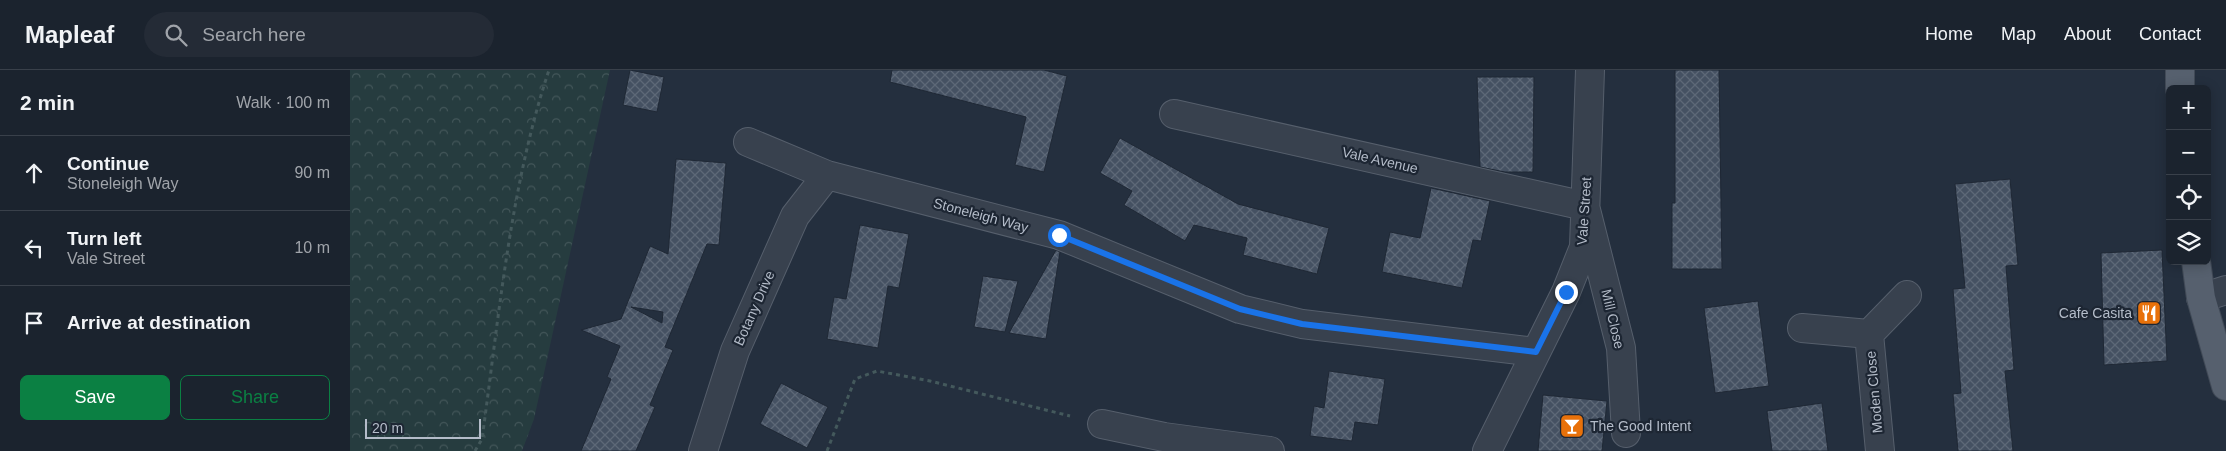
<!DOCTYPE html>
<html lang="en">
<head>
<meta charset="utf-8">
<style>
	:root { --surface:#1b232e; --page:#242b36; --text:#f1f3f6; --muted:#a0a4aa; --line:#39404a; --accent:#0b8043 }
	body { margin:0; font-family:Helvetica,sans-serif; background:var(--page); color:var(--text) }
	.controls { position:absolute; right:15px; top:15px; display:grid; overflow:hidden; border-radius:8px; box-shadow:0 2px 12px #0003 }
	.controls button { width:45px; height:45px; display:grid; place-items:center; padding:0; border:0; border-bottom:1px solid var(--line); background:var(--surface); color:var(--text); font:25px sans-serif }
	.scale { position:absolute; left:15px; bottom:12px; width:116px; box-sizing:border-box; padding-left:5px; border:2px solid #b4bcc9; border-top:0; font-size:14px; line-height:18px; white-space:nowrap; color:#b4bcc9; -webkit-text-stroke:4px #1d2633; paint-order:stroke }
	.stop { position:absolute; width:15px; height:15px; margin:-11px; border:4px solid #1a73e8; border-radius:50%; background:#fff }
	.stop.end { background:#1a73e8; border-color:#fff; box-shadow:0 1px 5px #0008 }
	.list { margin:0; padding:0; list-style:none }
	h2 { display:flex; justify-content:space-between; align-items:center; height:65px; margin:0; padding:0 20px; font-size:21px }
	h2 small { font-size:16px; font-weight:400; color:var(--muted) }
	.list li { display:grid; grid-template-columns:32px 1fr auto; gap:15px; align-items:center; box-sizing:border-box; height:75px; padding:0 20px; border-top:1px solid var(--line) }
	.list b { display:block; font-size:19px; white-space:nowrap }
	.list p { margin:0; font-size:16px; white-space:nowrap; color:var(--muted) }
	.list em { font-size:16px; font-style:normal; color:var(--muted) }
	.actions { display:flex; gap:10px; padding:15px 20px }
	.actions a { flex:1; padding:11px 0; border:1px solid var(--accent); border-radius:8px; text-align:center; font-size:18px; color:var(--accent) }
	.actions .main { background:var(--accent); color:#fff }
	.icon { flex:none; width:28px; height:28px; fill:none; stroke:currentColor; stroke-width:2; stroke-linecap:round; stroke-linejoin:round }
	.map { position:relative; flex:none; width:1876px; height:381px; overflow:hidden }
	header { display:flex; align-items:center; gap:30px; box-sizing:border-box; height:70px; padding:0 25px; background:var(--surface); border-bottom:1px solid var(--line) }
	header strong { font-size:24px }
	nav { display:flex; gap:28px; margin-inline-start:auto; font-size:18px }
	.search { width:350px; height:45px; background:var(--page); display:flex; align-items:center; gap:12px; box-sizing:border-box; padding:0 18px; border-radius:28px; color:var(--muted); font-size:19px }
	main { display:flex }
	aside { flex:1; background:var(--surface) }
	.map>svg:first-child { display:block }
</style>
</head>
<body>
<header>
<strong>Mapleaf</strong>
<div class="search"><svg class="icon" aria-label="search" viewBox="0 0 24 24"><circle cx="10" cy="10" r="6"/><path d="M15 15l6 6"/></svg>Search here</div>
<nav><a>Home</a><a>Map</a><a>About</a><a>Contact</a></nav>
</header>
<main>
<aside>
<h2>2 min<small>Walk · 100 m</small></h2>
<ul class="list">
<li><svg class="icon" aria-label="ahead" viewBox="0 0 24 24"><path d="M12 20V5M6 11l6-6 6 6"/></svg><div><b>Continue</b><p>Stoneleigh Way</p></div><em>90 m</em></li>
<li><svg class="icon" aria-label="left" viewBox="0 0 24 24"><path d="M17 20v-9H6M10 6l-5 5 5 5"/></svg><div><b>Turn left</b><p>Vale Street</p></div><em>10 m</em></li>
<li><svg class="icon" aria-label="arrive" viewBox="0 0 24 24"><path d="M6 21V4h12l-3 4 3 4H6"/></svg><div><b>Arrive at destination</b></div></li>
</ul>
<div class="actions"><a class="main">Save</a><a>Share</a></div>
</aside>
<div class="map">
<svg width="1876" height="381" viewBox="0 0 1876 381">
	<defs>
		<pattern id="park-crowns" width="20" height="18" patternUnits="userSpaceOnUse" patternTransform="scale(1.25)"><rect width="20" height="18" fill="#263c3f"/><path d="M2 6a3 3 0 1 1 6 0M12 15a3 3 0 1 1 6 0" fill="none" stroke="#435659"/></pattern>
		<pattern id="building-cross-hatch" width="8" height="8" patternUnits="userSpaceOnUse" patternTransform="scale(1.25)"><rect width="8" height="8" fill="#455162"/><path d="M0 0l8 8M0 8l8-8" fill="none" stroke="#5d6877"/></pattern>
	</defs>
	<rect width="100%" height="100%" fill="#242f3e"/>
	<path fill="url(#park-crowns)" d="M0,0h260l-76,349 -12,32h-172z"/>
	<path fill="url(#building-cross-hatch)" stroke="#1f2835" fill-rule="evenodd" d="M280,0l34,7 -7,35 -34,-7z
		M542,0h152l23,6 -23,96 -29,-7 11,-48 -136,-35z
		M1325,0h44l3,199h-50v-66h3z
		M1127,7h57l-1,95h-28l-25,-5z
		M770,68l118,66 91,24 -12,46 -74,-19 4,-17 -53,-13 -9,16 -61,-36 8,-14 -32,-18z
		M326,89l50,4 -7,82 -12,-1 -42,103 8,3 -23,55 5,2 -19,44h-55l30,-72 -4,-2 13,-31 -39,-16 40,-11 29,-73 18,8zM281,237l32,5 -1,11z
		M1660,109l8,86 -12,1 8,104 -9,1 8,80h-55l-5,-57 8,-1 -8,-104 12,-1 -10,-104z
		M1081,118l59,13 -9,40 -8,-1 -11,48 -80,-16 8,-40 30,6z
		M510,155l49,9 -10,54 -11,-2 -10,62 -51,-9 7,-42 12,2z
		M706,180l4,2 -14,87 -37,-6z
		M1812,180l5,111 -63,4 -3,-112z
		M633,206l35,5 -13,51 -31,-5z
		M1408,231l11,85 -54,7 -11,-85z
		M979,301l56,8 -7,46 -23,-3 -3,19 -42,-5 4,-30 10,2z
		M431,313l47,24 -21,41 -47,-24z
		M1193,325l64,6 -5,50h-64z
		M1472,333l6,48h-56l-5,-40z"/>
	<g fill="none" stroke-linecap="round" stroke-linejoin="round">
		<defs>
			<path id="minor" d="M824,44l411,92 36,142 5,85
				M398,72l79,33 232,60 181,74 62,15 234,28
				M1851,228l25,-8
				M1452,258l67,6 38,-39
				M1519,264l11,117
				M752,354l62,13 106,14
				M353,381l32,-100 60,-135 32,-41
				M1137,381l79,-159 18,-45 6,-177"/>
			<path id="major" d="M1830,0v19
				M1846,191l5,37 25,88"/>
		</defs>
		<use href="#minor" stroke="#565f6c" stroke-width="30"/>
		<use href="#major" stroke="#414a57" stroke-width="30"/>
		<path stroke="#44595c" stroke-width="3" stroke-dasharray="4 4" stroke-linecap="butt" d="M125,381l7,-12c17,-122 28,-252 67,-369
			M477,381l28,-72 22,-8 53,10 140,35"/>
		<use href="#minor" stroke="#38414e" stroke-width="28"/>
		<use href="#major" stroke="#56606e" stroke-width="28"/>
	</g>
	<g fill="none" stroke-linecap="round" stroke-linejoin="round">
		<path stroke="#1a73e8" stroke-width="6" d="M709,165l181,74 62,15 234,28 30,-60"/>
	</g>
	<defs>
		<symbol id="restaurant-square" viewBox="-11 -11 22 22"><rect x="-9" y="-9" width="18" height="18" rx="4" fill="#e8710a" stroke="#1d2633"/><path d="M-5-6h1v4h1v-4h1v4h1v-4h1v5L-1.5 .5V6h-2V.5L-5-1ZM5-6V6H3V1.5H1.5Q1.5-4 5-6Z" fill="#fff"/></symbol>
		<symbol id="bar-square" viewBox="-11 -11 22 22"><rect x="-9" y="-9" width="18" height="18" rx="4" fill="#e8710a" stroke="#1d2633"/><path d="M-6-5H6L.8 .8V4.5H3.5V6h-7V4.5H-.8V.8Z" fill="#fff"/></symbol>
	</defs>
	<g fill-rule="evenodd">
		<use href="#restaurant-square" x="1785" y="229" width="28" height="28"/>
		<use href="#bar-square" x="1208" y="342" width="28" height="28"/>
	</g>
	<g text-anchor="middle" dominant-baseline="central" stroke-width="4.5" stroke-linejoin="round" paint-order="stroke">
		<g font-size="14" fill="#b4bcc9" stroke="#1d2633">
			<text transform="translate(1030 90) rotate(13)">Vale Avenue</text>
			<text transform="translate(1234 141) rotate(-86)">Vale Street</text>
			<text transform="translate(631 145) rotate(15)">Stoneleigh Way</text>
			<text transform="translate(404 238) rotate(-66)">Botany Drive</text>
			<text transform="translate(1263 249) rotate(77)">Mill Close</text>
			<text transform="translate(1524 322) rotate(-95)">Moden Close</text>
		</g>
		<g font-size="14" fill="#b4bcc9" stroke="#1d2633" text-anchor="end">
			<text x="1782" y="243">Cafe Casita</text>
			<text x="1240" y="356" text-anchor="start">The Good Intent</text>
		</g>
	</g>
</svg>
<div class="controls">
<button>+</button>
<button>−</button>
<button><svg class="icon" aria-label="locate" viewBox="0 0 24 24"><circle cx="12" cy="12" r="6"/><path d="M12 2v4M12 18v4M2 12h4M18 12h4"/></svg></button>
<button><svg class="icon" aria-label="layers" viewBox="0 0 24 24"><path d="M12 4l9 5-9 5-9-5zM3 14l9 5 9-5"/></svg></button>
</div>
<div class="scale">20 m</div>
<div class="stop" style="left:709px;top:165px"></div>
<div class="stop end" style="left:1216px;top:222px"></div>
</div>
</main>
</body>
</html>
